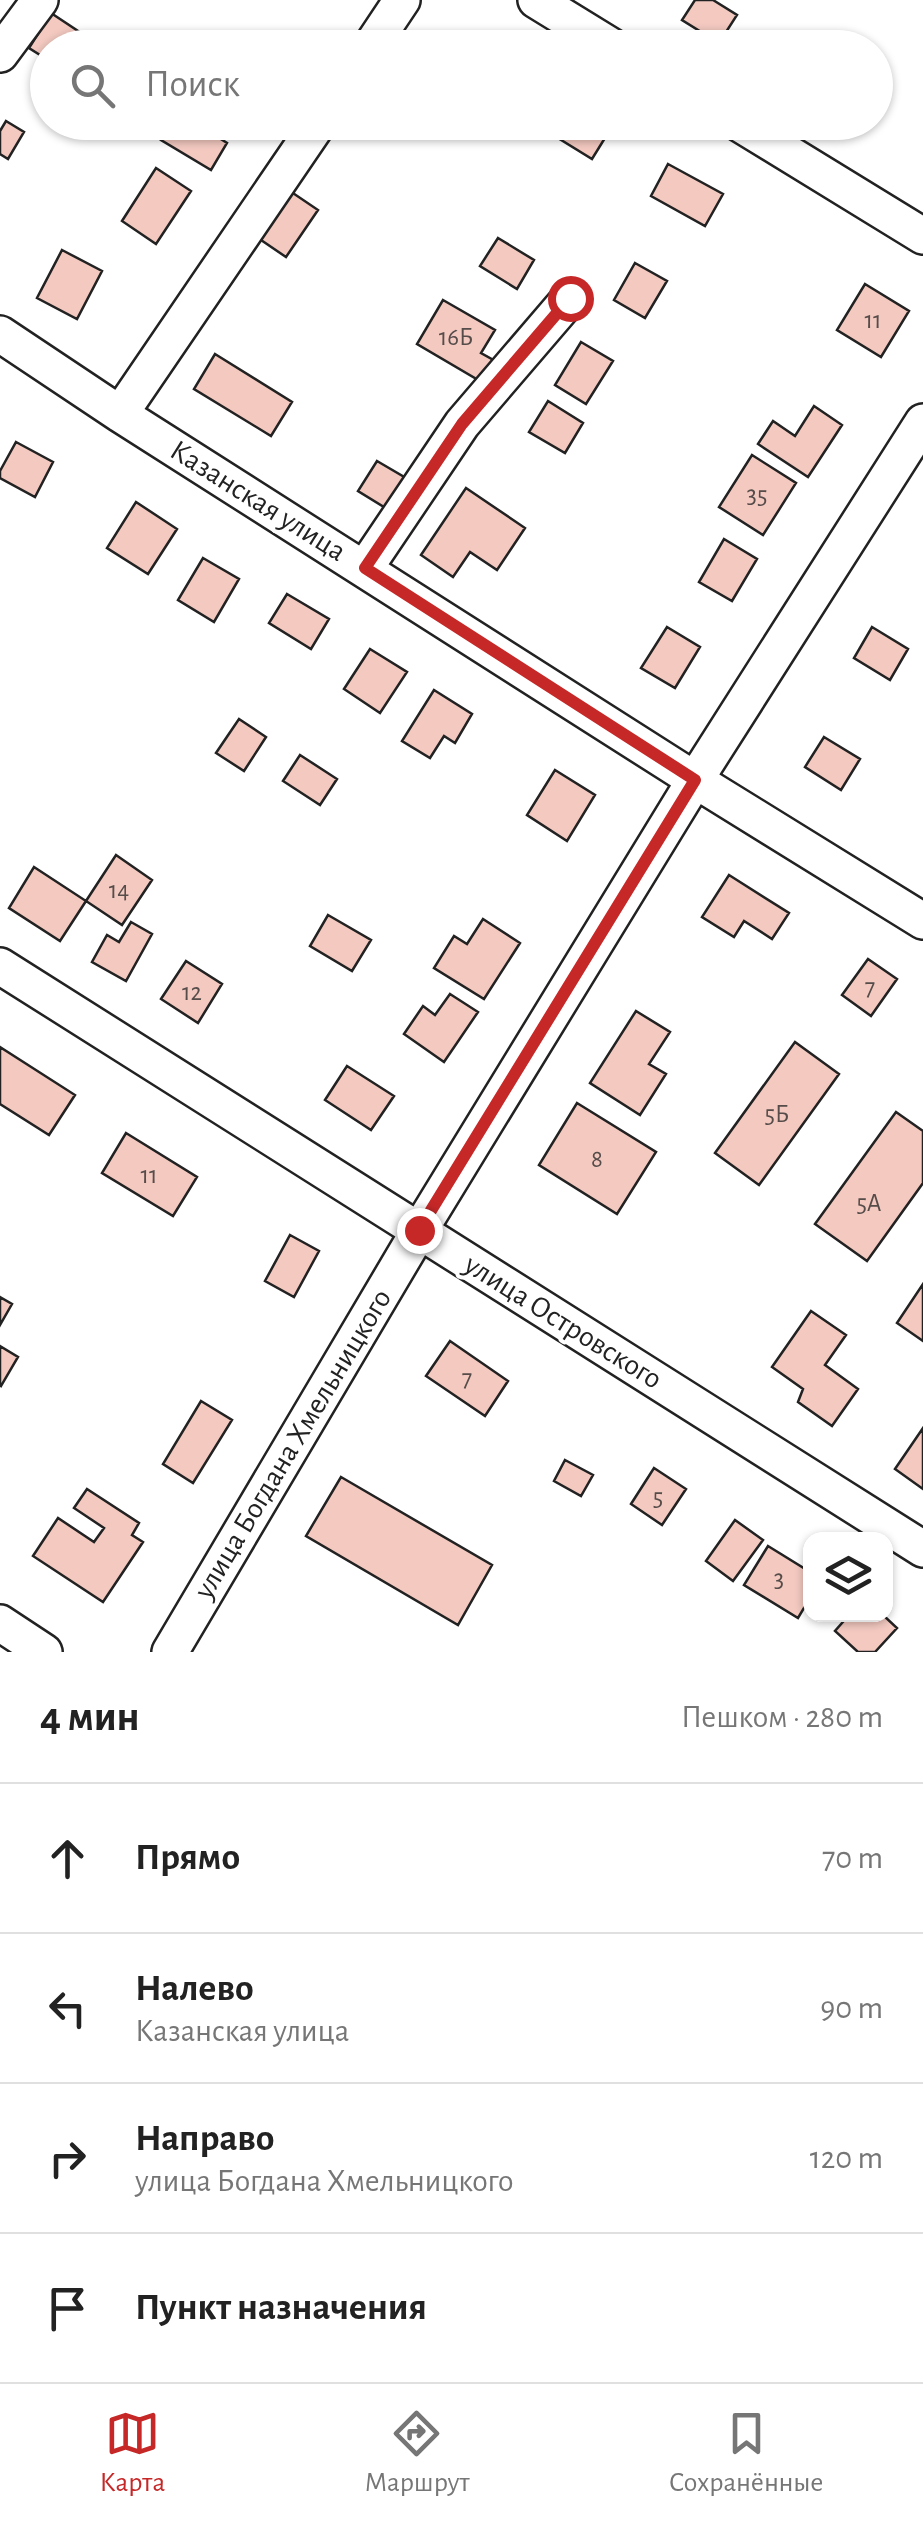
<!DOCTYPE html>
<html lang="ru">
<head>
<meta charset="utf-8">
<style>
	:root { --surface:#fff; --page:#f6f6f6; --text:#222; --muted:#767676; --line:#e0e0e0; --accent:#c62828 }
	body { margin:0; font-family:"Alegreya Sans",sans-serif; background:var(--page); color:var(--text) }
	.controls { position:absolute; right:30px; bottom:30px; display:grid; overflow:hidden; border-radius:20px; box-shadow:0 2px 8px #0004 }
	.controls button { width:90px; height:90px; display:grid; place-items:center; padding:0; border:0; border-bottom:2px solid var(--line); background:var(--surface); color:var(--text); font:50px sans-serif }
	.stop { position:absolute; width:30px; height:30px; margin:-22px; border:8px solid #c62828; border-radius:50%; background:#fff }
	.stop.end { background:#c62828; border-color:#fff; box-shadow:0 2px 10px #0008 }
	.list { margin:0; padding:0; list-style:none }
	h2 { display:flex; justify-content:space-between; align-items:center; height:130px; margin:0; padding:0 40px; font-size:42px }
	h2 small { font-size:32px; font-weight:400; color:var(--muted) }
	.list li { display:grid; grid-template-columns:65px 1fr auto; gap:30px; align-items:center; box-sizing:border-box; height:150px; padding:0 40px; border-top:2px solid var(--line) }
	.list b { display:block; font-size:38px; white-space:nowrap }
	.list p { margin:0; font-size:32px; white-space:nowrap; color:var(--muted) }
	.list em { font-size:32px; font-style:normal; color:var(--muted) }
	.icon { flex:none; width:55px; height:55px; fill:none; stroke:currentColor; stroke-width:2; stroke-linecap:round; stroke-linejoin:round }
	.map { position:relative; flex:none; width:923px; height:1652px; overflow:hidden }
	.search { position:absolute; background:var(--surface); box-shadow:0 2px 8px #0004; left:30px; right:30px; top:30px; height:110px; display:flex; align-items:center; gap:25px; box-sizing:border-box; padding:0 35px; border-radius:55px; color:var(--muted); font-size:38px }
	.sheet { height:730px; background:var(--surface) }
	nav { display:flex; justify-content:space-around; align-items:center; box-sizing:border-box; height:140px; border-top:2px solid var(--line); background:var(--surface); font-size:28px; color:var(--muted) }
	nav a { display:grid; justify-items:center; gap:5px }
	nav .on { color:var(--accent) }
	.map>svg:first-child { display:block }
</style>
</head>
<body>
<div class="map">
<svg width="923" height="1652" viewBox="0 0 923 1652">
	<rect width="100%" height="100%" fill="#fff"/>
	<path fill="#f3c9c0" stroke="#222" stroke-width="2.5" d="M695,0h18l24,15 -18,28 -37,-23z
		M51,13l36,24 -6,11h-33v12l-19,-12z
		M472,37l19,11h-25z
		M6,121l18,11 -16,27 -8,-5v-23z
		M172,122h22l33,21 -16,27 -50,-30z
		M549,122h60l4,3 -21,34 -47,-29z
		M668,164l55,30 -18,32 -54,-30z
		M156,168l35,23 -35,53 -34,-23z
		M284,187l34,23 -32,47 -34,-23z
		M498,238l36,22 -17,29 -37,-23z
		M62,250l40,21 -25,48 -40,-21z
		M635,263l32,18 -22,37 -31,-18z
		M865,284l44,27 -28,46 -44,-27z
		M443,300l52,30 -14,23 16,9 -12,22 -68,-40z
		M581,342l32,19 -27,43 -31,-19z
		M215,354l77,48 -21,34 -77,-47z
		M548,401l35,22 -18,30 -36,-21z
		M814,406l28,19 -34,52 -50,-33 15,-23 22,15z
		M16,442l37,20 -18,35 -35,-19v-7z
		M752,455l44,28 -33,52 -44,-28z
		M377,461l34,20 -19,31 -34,-21z
		M466,488l59,40 -28,42 -27,-18 -17,25 -32,-22z
		M136,502l41,27 -29,45 -41,-26z
		M724,539l33,20 -25,42 -33,-19z
		M203,558l36,21 -25,43 -36,-22z
		M287,594l42,25 -18,30 -42,-26z
		M667,627l33,20 -25,41 -34,-20z
		M872,627l36,22 -18,31 -36,-22z
		M370,649l37,23 -27,41 -36,-24z
		M434,690l38,24 -17,29 -11,-7 -14,22 -28,-17z
		M239,719l27,18 -22,34 -28,-18z
		M824,737l36,22 -19,31 -36,-23z
		M300,755l37,24 -17,26 -37,-24z
		M555,770l40,25 -28,46 -40,-26z
		M116,855l36,25 -30,45 -36,-24z
		M34,867l52,34 -26,40 -51,-33z
		M729,875l60,38 -17,26 -28,-18 -10,16 -32,-20z
		M328,915l43,25 -19,31 -42,-25z
		M483,919l37,24 -36,56 -50,-31 20,-32 13,8z
		M131,922l21,12 -26,47 -34,-19 15,-27 12,7z
		M868,959l29,20 -26,37 -29,-21z
		M186,961l36,23 -24,39 -37,-24z
		M450,994l28,18 -34,50 -40,-28 19,-28 12,9z
		M636,1011l34,21 -21,32 17,10 -26,41 -50,-32z
		M795,1042l44,32 -80,111 -44,-32z
		M0,1047l75,48 -26,40 -49,-31z
		M347,1066l47,30 -23,34 -46,-30z
		M577,1103l79,49 -39,62 -78,-49z
		M896,1112l27,19v52l-56,78 -52,-37z
		M126,1133l71,44 -24,39 -71,-43z
		M290,1235l29,16 -25,46 -29,-16z
		M923,1284v57l-26,-18z
		M0,1297l12,7 -12,21z
		M811,1311l35,24 -21,30 33,24 -26,37 -34,-24 5,-13 -31,-22z
		M450,1341l58,40 -23,35 -59,-40z
		M0,1346l18,11 -17,29 -1,-1z
		M201,1401l31,19 -39,63 -30,-19z
		M923,1428v61l-28,-20z
		M565,1460l28,15 -12,21 -27,-15z
		M654,1468l32,21 -24,36 -31,-21z
		M341,1477l151,88 -34,60 -152,-89z
		M87,1489l52,34 -7,12 11,7 -40,60 -70,-46 25,-38 36,24 10,-14 -30,-20z
		M735,1520l28,20 -30,41 -27,-20z
		M768,1546l42,26v26l-12,20 -54,-33z
		M850,1614h32l15,14 -22,24h-17l-23,-21z"/>
	<g fill="none" stroke-linecap="round" stroke-linejoin="round">
		<defs>
			<path id="minor" d="M536,0l78,48
				M370,48l32,-48
				M0,54l40,-54
				M737,122l186,114
				M0,334l120,80 575,366 228,141
				M120,414l199,-292
				M365,568l97,-144 108,-126
				M0,966l923,583
				M0,1623l44,29
				M170,1652l249,-421 276,-451 228,-358"/>
		</defs>
		<use href="#minor" stroke="#222" stroke-width="40"/>
		<use href="#minor" stroke="#fff" stroke-width="35"/>
	</g>
	<g fill="none" stroke-linecap="round" stroke-linejoin="round">
		<path stroke="#c62828" stroke-width="12" d="M419,1230l276,-450 -330,-212 97,-144 108,-126"/>
	</g>
	<g text-anchor="middle" dominant-baseline="central" stroke-width="8" stroke-linejoin="round" paint-order="stroke">
		<g font-size="25" fill="#564c4a">
			<text x="873" y="320">11</text>
			<text x="456" y="337">16Б</text>
			<text x="757" y="495">35</text>
			<text x="119" y="890">14</text>
			<text x="870" y="987">7</text>
			<text x="192" y="992">12</text>
			<text x="777" y="1114">5Б</text>
			<text x="597" y="1159">8</text>
			<text x="149" y="1175">11</text>
			<text x="869" y="1203">5А</text>
			<text x="467" y="1378">7</text>
			<text x="658" y="1497">5</text>
			<text x="779" y="1579">3</text>
		</g>
		<g font-size="30" fill="#222" stroke="#fff">
			<text transform="translate(258 501) rotate(32)">Казанская улица</text>
			<text transform="translate(563 1322) rotate(32)">улица Островского</text>
			<text transform="translate(293 1444) rotate(-59)">улица Богдана Хмельницкого</text>
		</g>
	</g>
</svg>
<div class="controls">
<button><svg class="icon" aria-label="layers" viewBox="0 0 24 24"><path d="M12 4l9 5-9 5-9-5zM3 14l9 5 9-5"/></svg></button>
</div>
<div class="stop" style="left:570px;top:298px"></div>
<div class="stop end" style="left:419px;top:1230px"></div>
<div class="search"><svg class="icon" aria-label="search" viewBox="0 0 24 24"><circle cx="10" cy="10" r="6"/><path d="M15 15l6 6"/></svg>Поиск</div>
</div>
<section class="sheet">
<h2>4 мин<small>Пешком · 280 m</small></h2>
<ul class="list">
<li><svg class="icon" aria-label="ahead" viewBox="0 0 24 24"><path d="M12 20V5M6 11l6-6 6 6"/></svg><div><b>Прямо</b></div><em>70 m</em></li>
<li><svg class="icon" aria-label="left" viewBox="0 0 24 24"><path d="M17 20v-9H6M10 6l-5 5 5 5"/></svg><div><b>Налево</b><p>Казанская улица</p></div><em>90 m</em></li>
<li><svg class="icon" aria-label="right" viewBox="0 0 24 24"><path d="M7 20v-9h11M14 6l5 5-5 5"/></svg><div><b>Направо</b><p>улица Богдана Хмельницкого</p></div><em>120 m</em></li>
<li><svg class="icon" aria-label="arrive" viewBox="0 0 24 24"><path d="M6 21V4h12l-3 4 3 4H6"/></svg><div><b>Пункт назначения</b></div></li>
</ul>
</section>
<nav>
<a class="on"><svg class="icon" aria-label="map" viewBox="0 0 24 24"><path d="M3 6l6-2 6 2 6-2v14l-6 2-6-2-6 2zM9 4v14M15 6v14"/></svg>Карта</a>
<a><svg class="icon" aria-label="directions" viewBox="0 0 24 24"><path d="M12 3l9 9-9 9-9-9zM9 14v-3h6M13 9l2 2-2 2"/></svg>Маршрут</a>
<a><svg class="icon" aria-label="saved" viewBox="0 0 24 24"><path d="M7 4h10v16l-5-4-5 4z"/></svg>Сохранённые</a>
</nav>
</body>
</html>
